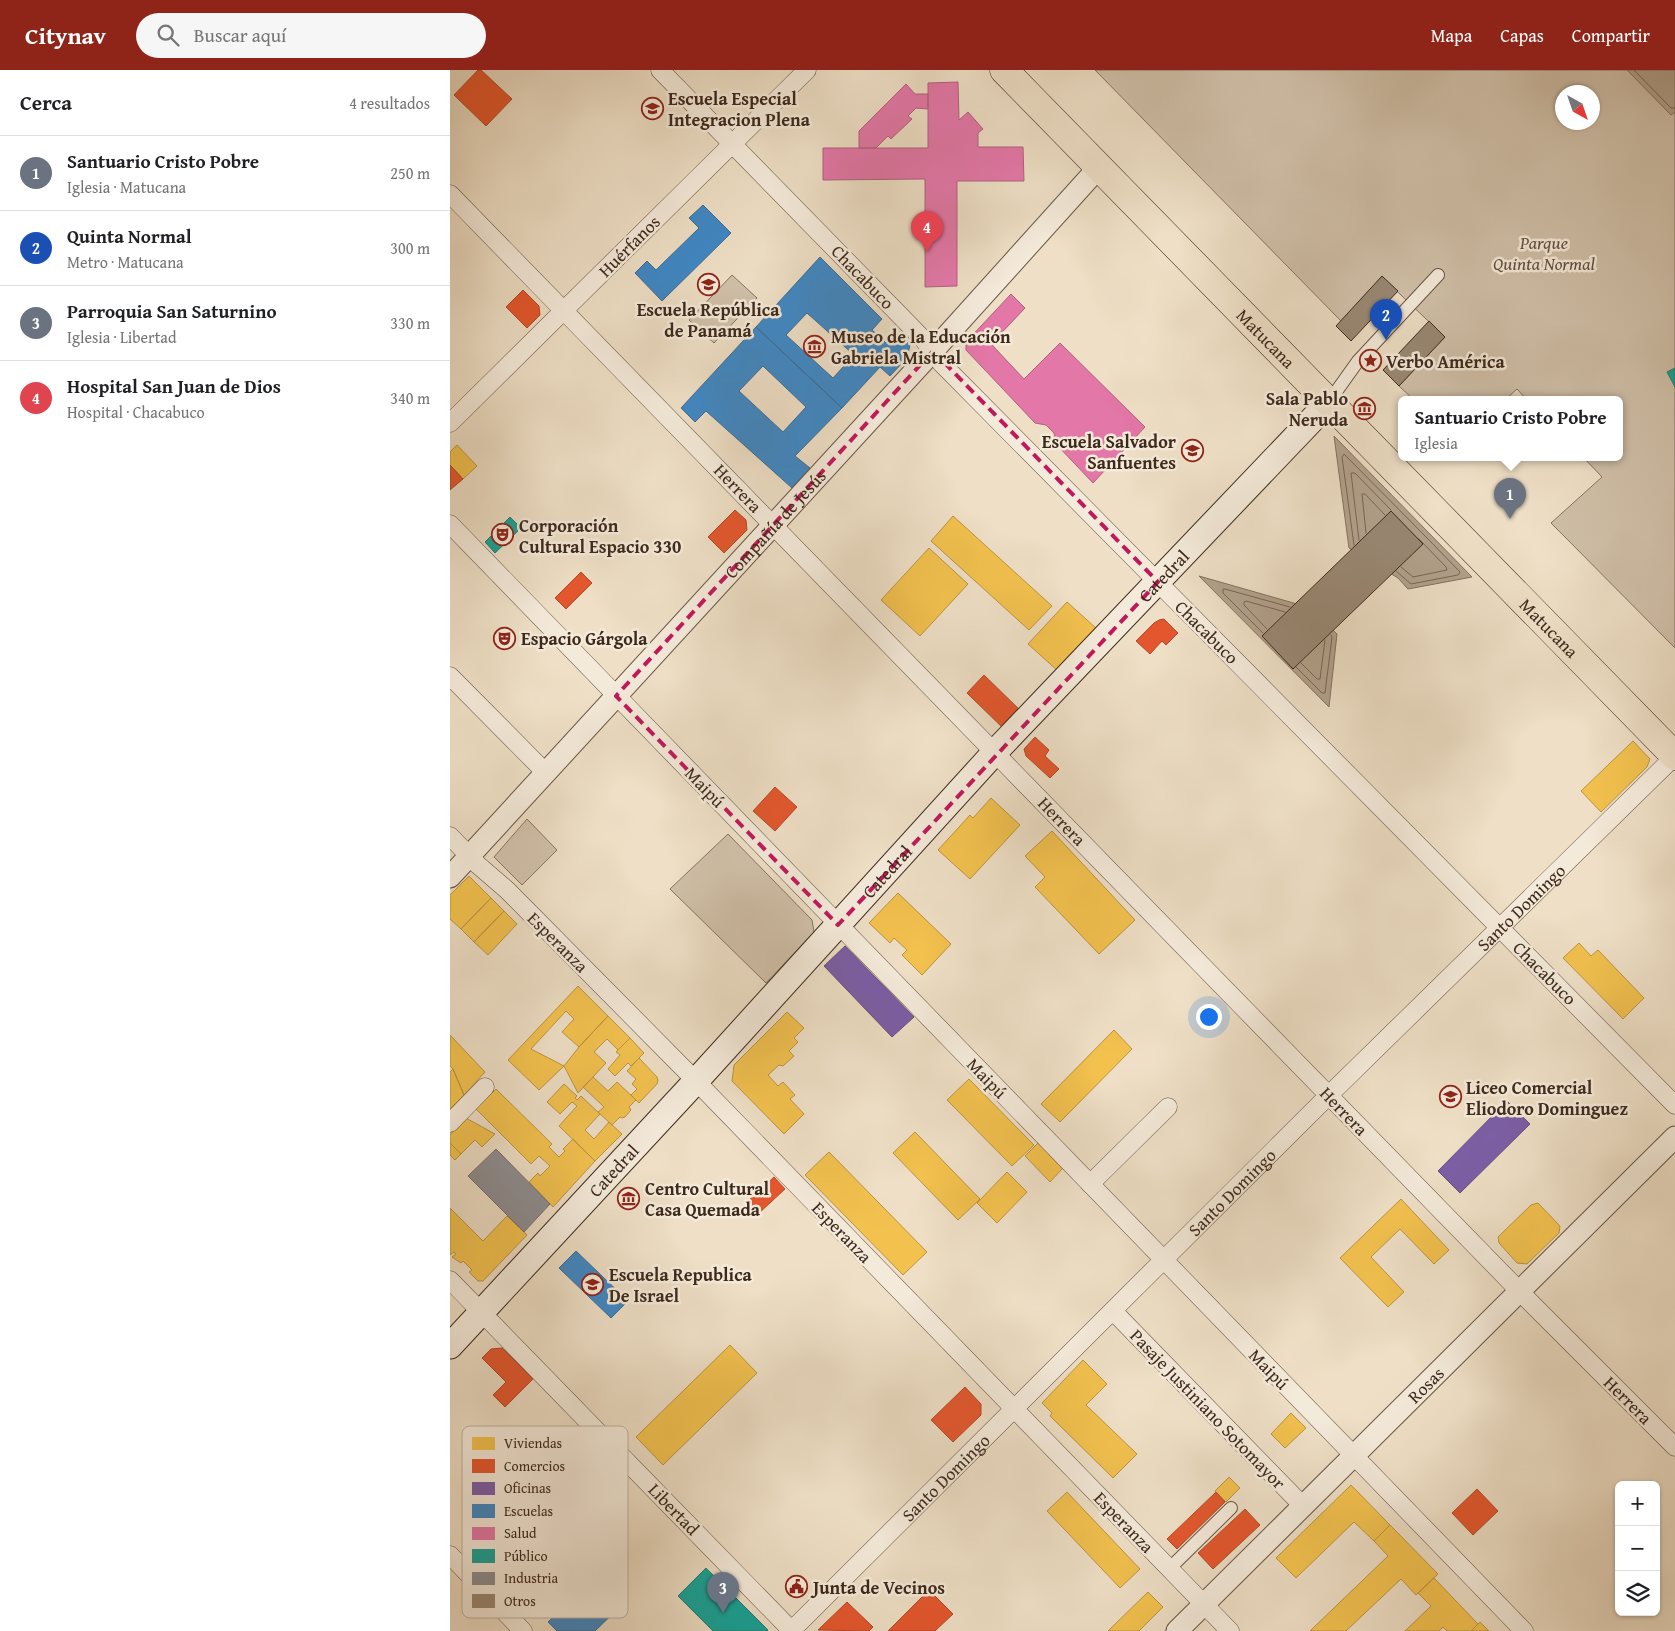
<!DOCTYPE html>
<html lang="es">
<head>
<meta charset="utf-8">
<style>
	:root { --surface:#fff; --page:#f6f6f6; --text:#202124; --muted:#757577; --line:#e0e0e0; --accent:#8f2418 }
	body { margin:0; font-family:"Gentium Book Plus",serif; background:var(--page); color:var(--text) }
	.controls { position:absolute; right:15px; bottom:15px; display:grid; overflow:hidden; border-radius:8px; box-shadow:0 1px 4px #0004 }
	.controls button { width:45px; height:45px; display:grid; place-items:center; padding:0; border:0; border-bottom:1px solid var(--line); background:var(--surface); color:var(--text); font:25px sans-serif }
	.compass { position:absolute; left:1105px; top:15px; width:45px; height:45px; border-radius:50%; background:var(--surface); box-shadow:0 1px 4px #0004; rotate:140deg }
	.you { position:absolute; left:758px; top:946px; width:18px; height:18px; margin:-12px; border:4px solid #fff; border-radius:50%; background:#1a73e8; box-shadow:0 0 0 8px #1a73e833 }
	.badge { display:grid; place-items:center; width:32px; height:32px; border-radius:50%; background:var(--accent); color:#fff; font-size:16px; font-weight:700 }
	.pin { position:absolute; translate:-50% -41px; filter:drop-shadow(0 1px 2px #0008) }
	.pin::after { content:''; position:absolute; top:26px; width:18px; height:15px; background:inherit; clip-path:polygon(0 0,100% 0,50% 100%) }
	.popup { position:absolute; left:948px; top:326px; width:225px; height:65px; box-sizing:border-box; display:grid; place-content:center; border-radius:8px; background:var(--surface); filter:drop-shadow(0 1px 4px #0005); font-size:16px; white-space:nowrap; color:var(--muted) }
	.popup b { font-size:19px; color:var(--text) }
	.popup::after { content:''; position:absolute; left:50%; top:100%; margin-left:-10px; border:10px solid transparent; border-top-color:var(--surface) }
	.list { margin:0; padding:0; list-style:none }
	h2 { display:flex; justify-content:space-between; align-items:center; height:65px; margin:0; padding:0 20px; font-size:21px }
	h2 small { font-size:16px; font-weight:400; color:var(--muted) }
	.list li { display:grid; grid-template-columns:32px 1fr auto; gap:15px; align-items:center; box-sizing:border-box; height:75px; padding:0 20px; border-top:1px solid var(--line) }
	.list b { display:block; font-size:19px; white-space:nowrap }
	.list p { margin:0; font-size:16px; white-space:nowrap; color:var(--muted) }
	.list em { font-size:16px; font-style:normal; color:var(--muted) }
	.icon { flex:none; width:28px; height:28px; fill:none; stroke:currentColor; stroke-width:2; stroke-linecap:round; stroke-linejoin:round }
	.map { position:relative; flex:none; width:1225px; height:1561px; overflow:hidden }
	header { display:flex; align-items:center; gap:30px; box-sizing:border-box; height:70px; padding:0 25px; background:var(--accent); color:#fff }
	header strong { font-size:24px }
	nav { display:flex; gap:28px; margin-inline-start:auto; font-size:18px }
	.search { width:350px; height:45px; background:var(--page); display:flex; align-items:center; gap:12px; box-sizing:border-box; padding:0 18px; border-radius:28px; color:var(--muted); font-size:19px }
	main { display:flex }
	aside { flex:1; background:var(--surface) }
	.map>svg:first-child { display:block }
</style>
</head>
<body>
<header>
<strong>Citynav</strong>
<div class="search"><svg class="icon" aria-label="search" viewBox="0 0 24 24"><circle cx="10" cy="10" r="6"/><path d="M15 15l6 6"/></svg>Buscar aquí</div>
<nav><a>Mapa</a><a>Capas</a><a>Compartir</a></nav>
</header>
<main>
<aside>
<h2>Cerca<small>4 resultados</small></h2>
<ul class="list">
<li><span class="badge" style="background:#6b7280">1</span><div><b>Santuario Cristo Pobre</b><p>Iglesia · Matucana</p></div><em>250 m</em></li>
<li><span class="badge" style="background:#1a4fb4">2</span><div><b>Quinta Normal</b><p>Metro · Matucana</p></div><em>300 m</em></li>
<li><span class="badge" style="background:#6b7280">3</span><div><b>Parroquia San Saturnino</b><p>Iglesia · Libertad</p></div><em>330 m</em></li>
<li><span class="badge" style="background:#e0444e">4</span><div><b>Hospital San Juan de Dios</b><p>Hospital · Chacabuco</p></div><em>340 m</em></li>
</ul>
</aside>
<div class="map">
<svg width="1225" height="1561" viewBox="0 0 1225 1561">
	<rect width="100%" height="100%" fill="#eedfc6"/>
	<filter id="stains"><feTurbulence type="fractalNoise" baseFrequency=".004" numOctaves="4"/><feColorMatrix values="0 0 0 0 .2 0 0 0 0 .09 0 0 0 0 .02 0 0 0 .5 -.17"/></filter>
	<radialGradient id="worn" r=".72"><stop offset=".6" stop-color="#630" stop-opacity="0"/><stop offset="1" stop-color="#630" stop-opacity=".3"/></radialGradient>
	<path fill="#d0c0a9" stroke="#867462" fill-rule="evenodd" d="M645,0h580v578l-124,-125 51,-46 -18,-19h35v-58h-92l-10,-11 -12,11h-91l-15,-14 46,-49 -63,-60 -41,44zM1112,22h30v30h-30z
		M282,205l25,23 -43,45 -25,-23z
		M77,749l30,31 -35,35 -28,-28z
		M278,764l84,86 2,12 -48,51 -96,-94z"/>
	<path fill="#b2a18c" stroke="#83715f" d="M1177,0h48v42l-4,3z
		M884,366l138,141 -64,12 -10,-11 -49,-30z
		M749,506l112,32 26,26 -8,73z"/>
	<path fill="#f2c14e" stroke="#bc933f" d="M7,375l20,21 -14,13 -13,-14v-13z
		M503,446l99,90 -23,24 -98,-89z
		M479,478l39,36 -48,52 -39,-36z
		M617,532l30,27 -38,43 -31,-28z
		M1183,671l17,18 -3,8 -46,45 -20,-21z
		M541,728l29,27 -50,54 -32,-29 32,-35 3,3z
		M602,761l83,89 -36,34 -64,-67 10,-10 -20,-21z
		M19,806l22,22 -30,31 -11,-10v-24z
		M448,823l53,51 -29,31 -20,-20 5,-5 -13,-12 -4,5 -21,-20z
		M41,828l13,13 -30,31 -13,-13z
		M54,841l13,13 -29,31 -14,-13z
		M1129,873l12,13 7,-6 46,48 -21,21 -60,-61z
		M128,916l30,30 -29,31 -17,-15 12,-13 -8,-8 -35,38 33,17 -25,24 -31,-30z
		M337,942l17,16 -10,10 4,4 -9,9 5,5 -11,10 -4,-1 -11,10 10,11 5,-4 12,13 -5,4 14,15 -20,20 -52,-53 2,-16z
		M158,946l22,22 -12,12 -11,-11 -13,13 12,11 -28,30 -14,-27 15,-19z
		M664,960l18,19 -72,73 -19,-18z
		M0,965l35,37 -21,23 -11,-26 -3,-3z
		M180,968l14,15 -13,13 -3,-3 -13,13 -7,-7 12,-14 -4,-3z
		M189,988l18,19 1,3 -1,4 -18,19 -8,-8 6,-6 -5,-5 4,-5 -9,-8z
		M3,999l11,26 -14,14v-37z
		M143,1007l15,14 9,-9 19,18 -7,7 2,3 -6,7 -3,1 -2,-1 -8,8 -14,-13 6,-5 -21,-20z
		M519,1009l65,66 -22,21 -65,-66z
		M114,1014l13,12 -2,2 2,2 4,-4 19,18 -15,16 9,9 15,-17 13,12 -27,27 -36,-35 18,-20 -5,-4 -12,12 -13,-12z
		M46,1019l56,55 -3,3 10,10 6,-6 -2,-2 10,-10 22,22 -42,46 -24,-25 9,-9 2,3 10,-10 -11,-10 -8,8 -55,-55z
		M14,1047l31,17 -13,13 -7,-7 -14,14 -11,-11v-8z
		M465,1062l65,67 -22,21 -65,-67z
		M0,1073l11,11 -6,6 -5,-5z
		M588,1073l25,25 -13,14 -25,-26z
		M379,1082l98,100 -24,23 -98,-100z
		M557,1102l20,20 -30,31 -20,-20z
		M951,1129l48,51 -15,14 -34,-35 -29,28 33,35 -16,15 -48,-49z
		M1088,1133l22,23 -1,7 -32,31 -10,-1 -18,-20 -1,-6 33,-32z
		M0,1138l33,33 24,-25 20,19 -44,46h-5l-9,-9 3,-2 -9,-9 -2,2 -9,-6 4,-3 -2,-2 -4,3z
		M280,1275l27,28 -94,92 -27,-28z
		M633,1290l24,24 -21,21 51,49 -24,24 -63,-62 2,-3 -10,-10z
		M841,1343l15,15 -21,20 -14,-14z
		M779,1407l11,11 -14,14 -11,-11z
		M901,1415l39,40 -16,16 -20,-19 -58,56 -20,-20z
		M617,1422l73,77 -20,19 -73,-77z
		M940,1455l48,49 -22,21 -15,-16 -55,52h-36l78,-75 -14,-15z
		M984,1508l44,46 -7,7h-24l-4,-4 -4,4h-34l26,-25 -13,-13z
		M698,1522l15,15 -24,24h-31z
		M1030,1552l9,9h-18z"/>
	<path fill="#e4572e" stroke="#b24929" d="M28,0h3l31,29 -26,27 -32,-31z
		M73,220l16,16 1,9 -13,13 -21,-21z
		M0,395l13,14 -13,11z
		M285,440l11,10 1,10 -23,23 -16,-16z
		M131,502l11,11 -26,26 -11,-11z
		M714,549l14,14 -12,12 -4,-4 -12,13 -14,-13 18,-18 5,-3z
		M534,605l39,38 -17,18 -39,-38z
		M585,667l14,13 -4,6 14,13 -9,9 -24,-22 -2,-7z
		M325,717l22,20 -22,24 -22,-20z
		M324,1107l11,12 -28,26 -11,-12z
		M52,1278l31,31 -28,28 -12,-12 13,-13 -24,-24 9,-9z
		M515,1317l16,17v11l-28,27 -22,-22z
		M1027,1419l21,22 -25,24 -21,-22z
		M766,1422l9,10 -48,47 -10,-10z
		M795,1439l15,16 -47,44 -15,-16z
		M479,1520l24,24 -18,17h-47z
		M397,1532l26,25 -4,4 -51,-1z"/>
	<path fill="#7b5ea7" stroke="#684e7d" d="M395,876l69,71 -22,20 -68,-71z
		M1057,1031l23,23 -70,69 -22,-22z"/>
	<path fill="#3f88c5" stroke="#3e6c92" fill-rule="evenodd" d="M253,135l28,28 -69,68 -27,-28 12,-12 9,9 43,-42 -10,-10z
		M370,187l62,62 -10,11 14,13 11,-11 13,13 -3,13 -17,18 -10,-9 -38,41 -86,-81zM357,243l47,42 -21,23 -47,-43z
		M306,257l86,81 -47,48 15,12 -18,20 -86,-77 -11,11 -14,-14zM313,296l43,41 -23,25 -44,-41z
		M126,1181l52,50 -17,17 -52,-50z
		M150,1502l27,28 -32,31h-38l-9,-9z"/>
	<path fill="#e377a8" stroke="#b1607e" d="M508,12l1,38 9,-8 15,17 -5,4v14h45l1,34h-67v105l-32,1v-108l-102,1v-32h105v-65z
		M456,14l9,10h13v15l-12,-1 -8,8 4,3 -21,20 -3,-3 -12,12h-17v-17z
		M561,224l14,14 -32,34v4l31,33 36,-36 85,84 -52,56 -37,-39 -2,-11 -8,-8 -11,-2 -69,-73v-8z"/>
	<path fill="#17a398" stroke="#227e73" d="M1225,298v19l-8,-15z
		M60,447l11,11 -26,25 -10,-11z
		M256,1498l62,62 -1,1h-54l-35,-35z"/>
	<path fill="#8d8d92" stroke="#756f6f" d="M46,1079l54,55 -26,28 -56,-56z"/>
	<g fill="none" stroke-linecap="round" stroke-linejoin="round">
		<path stroke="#786554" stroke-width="1" d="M1184,0l37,38h4
			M916,463l-4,-39h3l20,21
			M909,470l-8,-67h4l36,37
			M904,475l-12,-88 2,-3 85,86 31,32 -2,3 -47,9 -15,-13
			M951,497l12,10 34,-7 -1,-3 -27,-28
			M817,559l-23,-24v-3l2,-1 39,11
			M813,563l-40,-40v-4h2l65,18
			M851,593l16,16h3l5,-39
			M846,597l26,26h3l7,-56 -1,-2"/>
	</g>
	<path fill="#998874" stroke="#3d291c" d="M932,206l16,15 -47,50 -15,-15z
		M979,251l16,16 -46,49 -16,-16z
		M941,441l32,33 -130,125 -31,-33z"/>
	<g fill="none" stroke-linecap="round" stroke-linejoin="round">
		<defs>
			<path id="pedestrian" d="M878,333l30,-42 80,-86
				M719,1499l62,-61"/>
			<g id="minor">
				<path d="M210,0l264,270 18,24 733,741"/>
				<path d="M0,124l1085,1113 140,140"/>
				<path d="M0,353l357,-353"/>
				<path d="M0,454l1074,1107"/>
				<path d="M0,606l96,97"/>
				<path d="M0,766l28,29 29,25 189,191 534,550"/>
				<path d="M0,1053l35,-36"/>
				<path d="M640,1114l78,-77"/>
				<path d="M0,1210l342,351"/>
				<path d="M663,1241l190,195"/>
				<path d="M0,1485l73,76"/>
				<path id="s1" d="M341,1561l538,-536 346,-339"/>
			</g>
			<g id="tertiary">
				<path id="s2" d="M0,807l483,-526 166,-184"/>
				<path id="s3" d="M727,1561l498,-494"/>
			</g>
			<g id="secondary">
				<path id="s4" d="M0,1276l246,-265 299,-329 333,-349"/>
			</g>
			<g id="primary">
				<path id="s5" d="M554,0l671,686"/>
			</g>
		</defs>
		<use href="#pedestrian" stroke="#695646" stroke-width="14"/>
		<use href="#minor" stroke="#695646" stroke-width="19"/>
		<use href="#tertiary" stroke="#695646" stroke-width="23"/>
		<use href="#secondary" stroke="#3d291c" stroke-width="27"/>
		<use href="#primary" stroke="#3d291c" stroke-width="29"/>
		<use href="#pedestrian" stroke="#f4eada" stroke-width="12"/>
		<use href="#minor" stroke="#f4eada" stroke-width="18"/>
		<use href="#tertiary" stroke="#f4eada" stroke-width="21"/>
		<use href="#secondary" stroke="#f4eada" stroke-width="25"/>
		<use href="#primary" stroke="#eedfc6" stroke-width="28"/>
	</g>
	<path fill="none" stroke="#c2185b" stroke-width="4" stroke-dasharray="10 6" stroke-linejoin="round" d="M483,281l225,231 -320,343 -222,-229z"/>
	<defs>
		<symbol id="school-ring" viewBox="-11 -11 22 22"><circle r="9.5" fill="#f4eada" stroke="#8f2418" stroke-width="1.5"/><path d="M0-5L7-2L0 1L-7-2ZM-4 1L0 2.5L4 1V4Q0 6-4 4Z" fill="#8f2418"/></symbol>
		<symbol id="museum-ring" viewBox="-11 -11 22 22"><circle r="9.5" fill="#f4eada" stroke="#8f2418" stroke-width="1.5"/><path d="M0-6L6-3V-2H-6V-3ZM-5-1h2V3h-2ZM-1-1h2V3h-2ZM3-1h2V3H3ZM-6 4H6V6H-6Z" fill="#8f2418"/></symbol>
		<symbol id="sight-ring" viewBox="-11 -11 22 22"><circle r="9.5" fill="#f4eada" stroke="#8f2418" stroke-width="1.5"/><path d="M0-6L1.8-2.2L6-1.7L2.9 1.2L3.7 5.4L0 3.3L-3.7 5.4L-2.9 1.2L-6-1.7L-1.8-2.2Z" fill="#8f2418"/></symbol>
		<symbol id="theatre-ring" viewBox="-11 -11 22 22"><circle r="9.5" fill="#f4eada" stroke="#8f2418" stroke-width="1.5"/><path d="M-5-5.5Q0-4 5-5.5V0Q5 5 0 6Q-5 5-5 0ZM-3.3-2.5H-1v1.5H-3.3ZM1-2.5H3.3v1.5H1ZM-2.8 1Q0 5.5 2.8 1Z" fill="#8f2418"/></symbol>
		<symbol id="civic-ring" viewBox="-11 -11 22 22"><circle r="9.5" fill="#f4eada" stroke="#8f2418" stroke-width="1.5"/><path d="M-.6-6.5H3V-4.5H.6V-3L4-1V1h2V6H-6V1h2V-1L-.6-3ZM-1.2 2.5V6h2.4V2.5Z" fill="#8f2418"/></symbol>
	</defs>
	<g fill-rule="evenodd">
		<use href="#school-ring" x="190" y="26" width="25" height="25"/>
		<use href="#school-ring" x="246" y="202" width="25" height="25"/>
		<use href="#museum-ring" x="352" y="264" width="25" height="25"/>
		<use href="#sight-ring" x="908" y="278" width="25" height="25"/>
		<use href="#museum-ring" x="902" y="326" width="25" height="25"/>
		<use href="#school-ring" x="730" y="368" width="25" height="25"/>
		<use href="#theatre-ring" x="40" y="452" width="25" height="25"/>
		<use href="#theatre-ring" x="42" y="556" width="25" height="25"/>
		<use href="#school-ring" x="988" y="1014" width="25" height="25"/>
		<use href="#museum-ring" x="166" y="1116" width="25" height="25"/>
		<use href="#school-ring" x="130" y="1202" width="25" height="25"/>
		<use href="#civic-ring" x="334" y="1504" width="25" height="25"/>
	</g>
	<g text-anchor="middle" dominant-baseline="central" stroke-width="5" stroke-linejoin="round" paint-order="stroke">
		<g font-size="18" font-weight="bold" fill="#3d291c" stroke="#f4eada" text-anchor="start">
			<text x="218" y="28">Escuela Especial<tspan x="218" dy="21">Integracion Plena</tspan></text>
			<text x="258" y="239" text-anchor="middle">Escuela República<tspan x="258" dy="21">de Panamá</tspan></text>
			<text x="381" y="266">Museo de la Educación<tspan x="381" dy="21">Gabriela Mistral</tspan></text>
			<text x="936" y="291">Verbo América</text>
			<text x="898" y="328" text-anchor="end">Sala Pablo<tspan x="898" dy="21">Neruda</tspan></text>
			<text x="726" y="371" text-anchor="end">Escuela Salvador<tspan x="726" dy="21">Sanfuentes</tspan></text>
			<text x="69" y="455">Corporación<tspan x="69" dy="21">Cultural Espacio 330</tspan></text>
			<text x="71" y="568">Espacio Gárgola</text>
			<text x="1016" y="1017">Liceo Comercial<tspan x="1016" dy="21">Eliodoro Dominguez</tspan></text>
			<text x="195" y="1118">Centro Cultural<tspan x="195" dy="21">Casa Quemada</tspan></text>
			<text x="159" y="1204">Escuela Republica<tspan x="159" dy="21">De Israel</tspan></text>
			<text x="363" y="1517">Junta de Vecinos</text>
		</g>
		<g font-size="18" font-style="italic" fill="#624f3f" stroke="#f4eada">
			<text x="1094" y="172">Parque<tspan x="1094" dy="21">Quinta Normal</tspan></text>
		</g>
		<g font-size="18" fill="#3d291c" stroke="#f4eada">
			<text transform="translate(179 176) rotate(-45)">Huérfanos</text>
			<text transform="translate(413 207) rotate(46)">Chacabuco</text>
			<text stroke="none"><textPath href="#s5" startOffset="375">Matucana</textPath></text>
			<text transform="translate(288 418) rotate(46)">Herrera</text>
			<text stroke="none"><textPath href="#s2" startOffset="480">Compañía de Jesús</textPath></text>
			<text stroke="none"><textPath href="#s4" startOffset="1050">Catedral</textPath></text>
			<text stroke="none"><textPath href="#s5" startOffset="780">Matucana</textPath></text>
			<text transform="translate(757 562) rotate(45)">Chacabuco</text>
			<text transform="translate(255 717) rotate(46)">Maipú</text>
			<text transform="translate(612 751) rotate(46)">Herrera</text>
			<text stroke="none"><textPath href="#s4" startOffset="645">Catedral</textPath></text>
			<text stroke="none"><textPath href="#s1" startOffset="1028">Santo Domingo</textPath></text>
			<text transform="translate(108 872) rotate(45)">Esperanza</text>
			<text transform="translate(1095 903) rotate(45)">Chacabuco</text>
			<text transform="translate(537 1008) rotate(46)">Maipú</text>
			<text transform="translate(894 1041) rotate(46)">Herrera</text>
			<text stroke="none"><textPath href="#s4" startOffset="240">Catedral</textPath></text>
			<text stroke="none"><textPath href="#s1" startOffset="622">Santo Domingo</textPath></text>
			<text transform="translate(392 1162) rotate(46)">Esperanza</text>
			<text transform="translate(819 1299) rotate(46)">Maipú</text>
			<text stroke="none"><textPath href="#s3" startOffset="350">Rosas</textPath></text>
			<text transform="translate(1178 1330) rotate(45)">Herrera</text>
			<text transform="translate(758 1339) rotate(46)">Pasaje Justiniano Sotomayor</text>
			<text stroke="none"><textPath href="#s1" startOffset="218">Santo Domingo</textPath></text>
			<text transform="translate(224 1439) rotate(46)">Libertad</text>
			<text transform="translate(674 1452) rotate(46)">Esperanza</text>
		</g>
	</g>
	<rect x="12" y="1356" width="166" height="192" rx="8" fill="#f4eada" stroke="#bdb0a1" stroke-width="1"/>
	<rect x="22" y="1367" width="23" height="13" fill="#f2c14e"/>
	<rect x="22" y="1389" width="23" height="14" fill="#e4572e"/>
	<rect x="22" y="1412" width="23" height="13" fill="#7b5ea7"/>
	<rect x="22" y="1434" width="23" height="14" fill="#3f88c5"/>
	<rect x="22" y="1457" width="23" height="13" fill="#e377a8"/>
	<rect x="22" y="1479" width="23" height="14" fill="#17a398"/>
	<rect x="22" y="1502" width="23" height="13" fill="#8d8d92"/>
	<rect x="22" y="1524" width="23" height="14" fill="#998874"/>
	<g font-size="14" fill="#3d291c">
		<text x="54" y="1378">Viviendas</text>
		<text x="54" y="1401">Comercios</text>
		<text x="54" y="1423">Oficinas</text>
		<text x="54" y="1446">Escuelas</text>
		<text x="54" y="1468">Salud</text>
		<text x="54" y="1491">Público</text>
		<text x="54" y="1513">Industria</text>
		<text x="54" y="1536">Otros</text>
	</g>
	<rect width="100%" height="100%" filter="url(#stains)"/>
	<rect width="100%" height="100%" fill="url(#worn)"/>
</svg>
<div class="controls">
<button>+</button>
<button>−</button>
<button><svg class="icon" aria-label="layers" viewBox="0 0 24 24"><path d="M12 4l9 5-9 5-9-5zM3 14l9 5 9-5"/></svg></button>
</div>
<svg class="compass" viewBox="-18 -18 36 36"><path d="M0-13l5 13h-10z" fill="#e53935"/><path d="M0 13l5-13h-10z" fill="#757577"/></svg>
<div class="you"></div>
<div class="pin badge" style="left:1060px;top:449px;background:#6b7280">1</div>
<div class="popup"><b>Santuario Cristo Pobre</b>Iglesia</div>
<div class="pin badge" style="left:936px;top:270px;background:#1a4fb4">2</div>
<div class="pin badge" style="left:273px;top:1543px;background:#6b7280">3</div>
<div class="pin badge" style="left:477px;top:182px;background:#e0444e">4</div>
</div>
</main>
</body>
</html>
